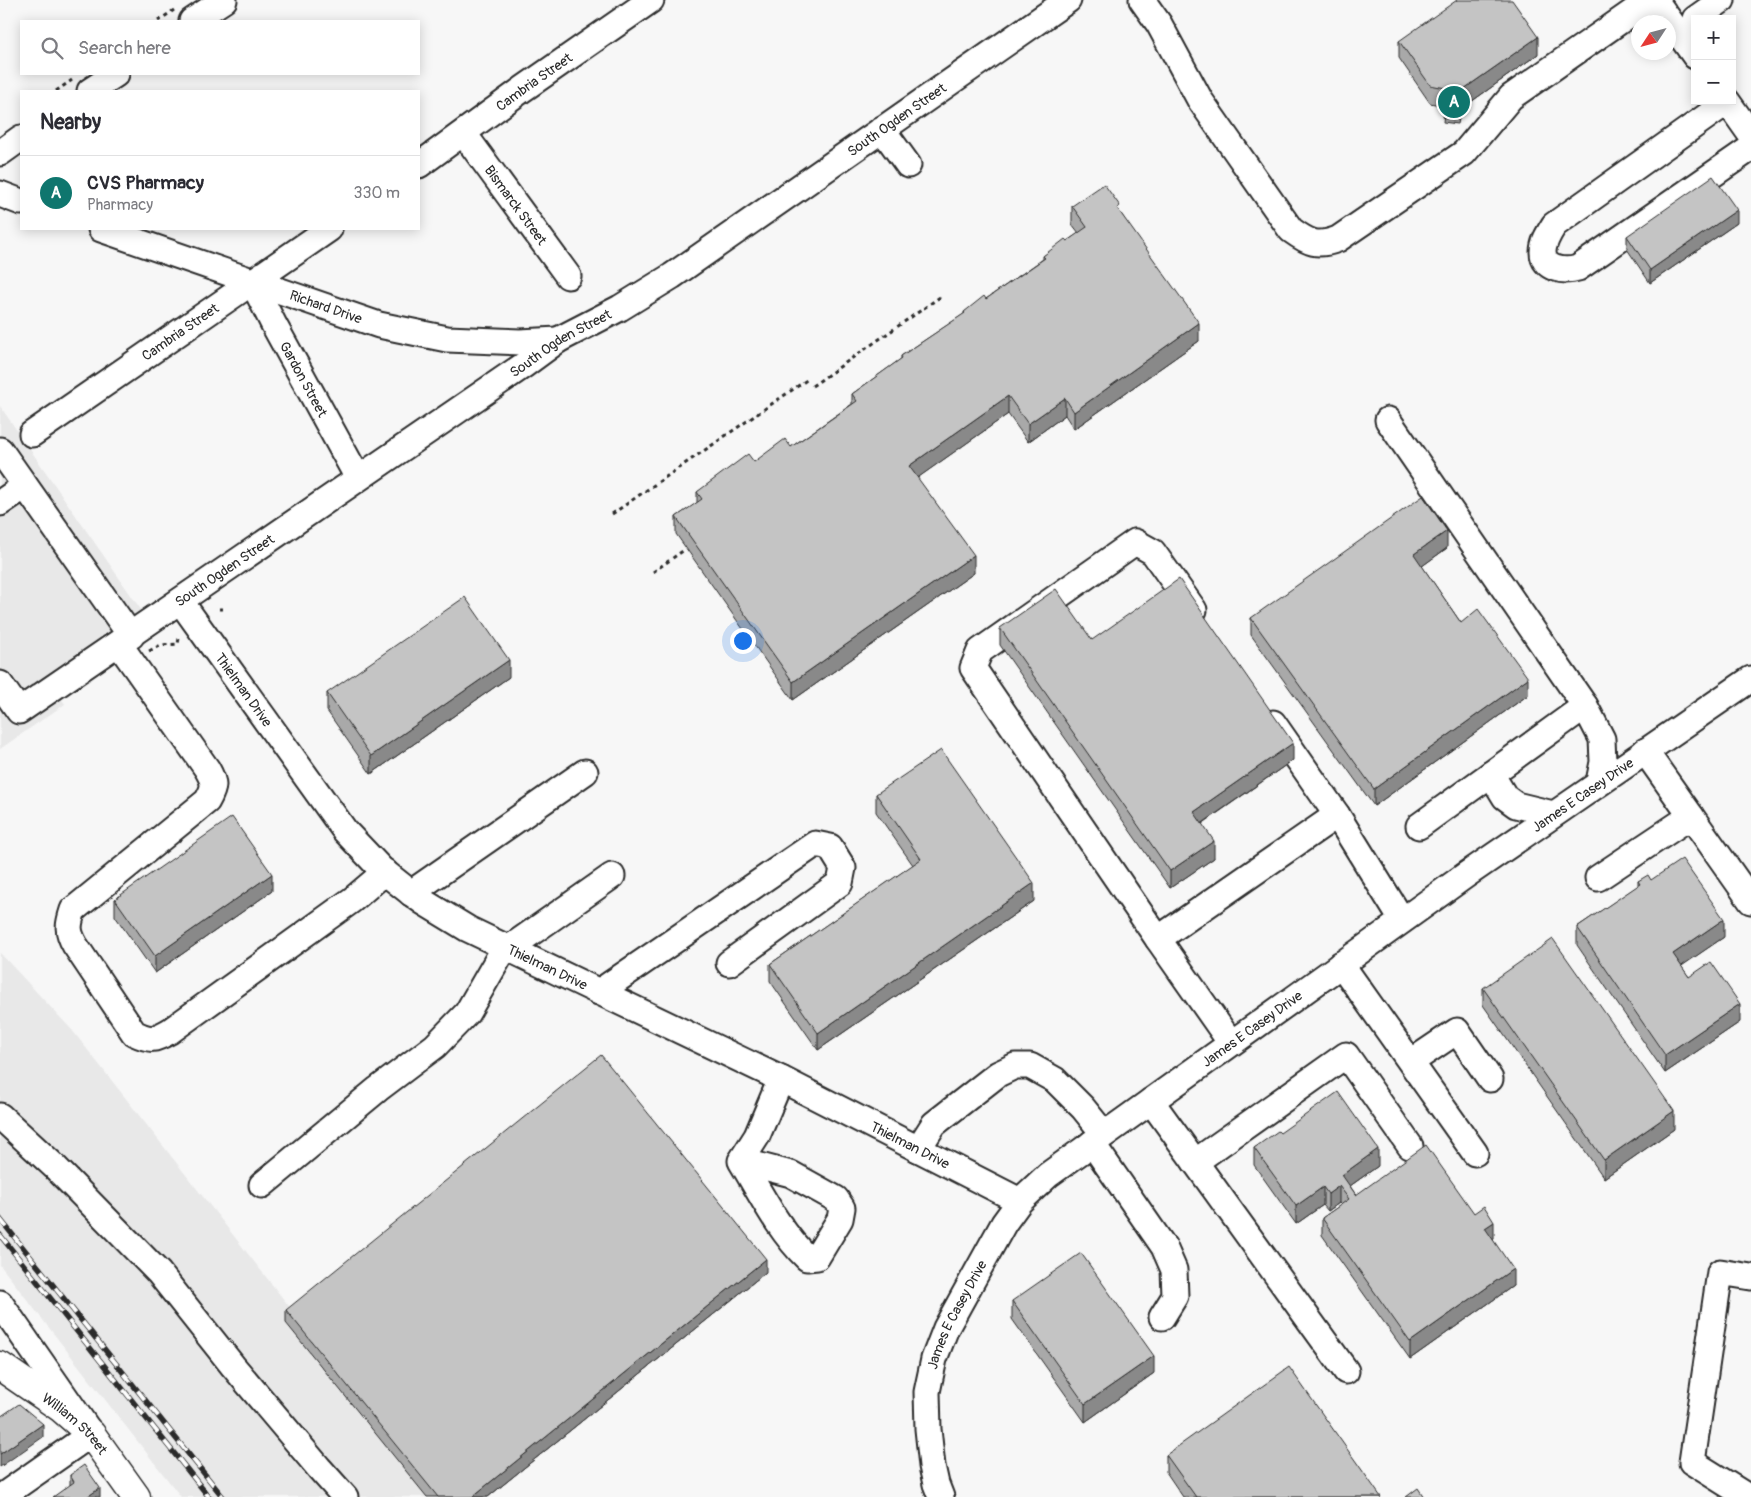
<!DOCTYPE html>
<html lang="en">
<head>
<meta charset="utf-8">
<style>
	:root { --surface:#fff; --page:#f2f2f3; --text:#2b2b33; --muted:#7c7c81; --line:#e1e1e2; --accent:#0f766e }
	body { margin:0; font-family:Pangolin,sans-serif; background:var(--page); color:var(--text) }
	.controls { position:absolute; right:15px; top:15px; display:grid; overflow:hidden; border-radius:0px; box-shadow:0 2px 12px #0003 }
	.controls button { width:45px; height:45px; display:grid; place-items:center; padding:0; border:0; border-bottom:1px solid var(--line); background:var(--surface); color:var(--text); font:25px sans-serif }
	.compass { position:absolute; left:1631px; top:15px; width:45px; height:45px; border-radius:50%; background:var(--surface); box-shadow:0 2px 12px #0003; rotate:234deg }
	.you { position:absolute; left:742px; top:640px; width:18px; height:18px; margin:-12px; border:4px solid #fff; border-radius:50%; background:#1a73e8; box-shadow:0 0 0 8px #1a73e833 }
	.badge { display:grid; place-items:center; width:32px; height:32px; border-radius:50%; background:var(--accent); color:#fff; font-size:16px; font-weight:700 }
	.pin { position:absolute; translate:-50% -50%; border:2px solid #fff; box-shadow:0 1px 5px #0006 }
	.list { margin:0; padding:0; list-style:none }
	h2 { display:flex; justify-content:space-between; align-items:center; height:65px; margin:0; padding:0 20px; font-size:21px }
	h2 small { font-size:16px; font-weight:400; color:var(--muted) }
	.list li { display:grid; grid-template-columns:32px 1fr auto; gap:15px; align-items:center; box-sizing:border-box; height:75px; padding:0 20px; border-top:1px solid var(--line) }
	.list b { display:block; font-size:19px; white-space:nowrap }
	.list p { margin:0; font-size:16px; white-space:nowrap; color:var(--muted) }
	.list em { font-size:16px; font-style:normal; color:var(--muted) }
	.icon { flex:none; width:28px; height:28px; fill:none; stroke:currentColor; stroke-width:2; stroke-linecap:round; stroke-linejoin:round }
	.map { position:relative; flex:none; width:1751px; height:1497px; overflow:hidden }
	.search { position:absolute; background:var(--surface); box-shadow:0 2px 12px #0003; left:20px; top:20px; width:400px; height:55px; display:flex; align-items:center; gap:12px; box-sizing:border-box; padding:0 18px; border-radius:0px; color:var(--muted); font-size:19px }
	.panel { position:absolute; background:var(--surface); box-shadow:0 2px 12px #0003; left:20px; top:90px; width:400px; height:140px; border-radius:0px }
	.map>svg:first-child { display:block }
</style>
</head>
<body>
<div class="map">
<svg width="1751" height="1497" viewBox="0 0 1751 1497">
	<rect width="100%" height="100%" fill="#f7f7f7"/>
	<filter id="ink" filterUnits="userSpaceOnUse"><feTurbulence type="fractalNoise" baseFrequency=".02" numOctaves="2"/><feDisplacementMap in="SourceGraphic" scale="10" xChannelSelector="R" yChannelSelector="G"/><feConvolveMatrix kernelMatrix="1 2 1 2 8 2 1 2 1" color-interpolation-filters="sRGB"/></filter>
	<g filter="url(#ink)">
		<path fill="#e8e8e8" d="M0,406l144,208 -95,66 16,24 -65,45z
			M0,953l72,77 367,467h-258l-181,-232z"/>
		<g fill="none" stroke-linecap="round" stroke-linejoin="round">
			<defs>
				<g id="minor">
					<path d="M1142,0l17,24 41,76 91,130c18,13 26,17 47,9l126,-86 47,-56 139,-97"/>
					<path d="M1655,0l40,56"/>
					<path d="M1695,19l27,-19"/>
					<path d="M192,21l32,-21"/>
					<path d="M90,91l26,-17"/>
					<path d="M1727,101l24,34"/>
					<path d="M1727,102l-173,123c-5,8 -11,17 -11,27 0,18 22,20 35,16l173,-120"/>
					<path d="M882,129l26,36"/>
					<path id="s1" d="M464,134l104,142"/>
					<path d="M0,153l21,-15"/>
					<path id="s2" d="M419,165l104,-76 128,-89"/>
					<path d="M0,194l21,8"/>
					<path id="s3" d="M101,229l278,96 68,14 73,3 38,-2"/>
					<path id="s4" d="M252,281l22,44 84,153"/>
					<path d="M1388,420l197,286 -166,120"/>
					<path id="s5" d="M32,434l297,-205"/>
					<path d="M0,450l131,186"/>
					<path d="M0,503l25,-17"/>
					<path id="s6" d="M181,602l164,229 37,39 29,23 11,8 46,28 313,150 239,122"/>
					<path d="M119,644l88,125c8,14 8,18 0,32l-134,109c-5,15 -6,21 2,35l59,88c17,8 20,7 36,-2l182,-131 33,-28"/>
					<path id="s7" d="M0,684l19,27 505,-346 34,-25 62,-32 52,-32 396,-276"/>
					<path d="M1585,706l17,33 1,23 -4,20"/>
					<path d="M1273,723l64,92"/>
					<path d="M1491,774l14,23 11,8 37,9"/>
					<path d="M1691,816l60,85"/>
					<path d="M1598,878l93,-62 -46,-65"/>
					<path d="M411,893l174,-121"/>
					<path d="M1158,939l-185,-271 7,-17 155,-109 18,10 41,58"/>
					<path d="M508,949l104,-73"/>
					<path d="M1341,964l134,189"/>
					<path d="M599,992l216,-148 15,3 13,21 -3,15 -111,80"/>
					<path d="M1231,1043l-73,-104 179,-124 65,105"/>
					<path d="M1411,1062l46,-31 33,48"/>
					<path d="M1151,1101l195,270"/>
					<path d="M0,1116l55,51 104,106 74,93 86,102 26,29"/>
					<path d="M1092,1143l72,104 10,23 1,26 -13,21"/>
					<path d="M918,1149l16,-25 64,-50 17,-8h15l25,14 28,28 21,26"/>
					<path d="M741,1161c20,33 38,70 66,97l10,-1 23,-38 2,-11 -6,-9 -45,-25 -50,-13 16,-25 24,-57"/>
					<path d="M1195,1162l151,-107 64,91"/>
					<path d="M262,1185l116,-96 57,-43 32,-33 38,-66"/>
					<path d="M0,1303l91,131 -90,63"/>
					<path id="s8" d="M941,1497l-5,-13 -4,-18 -4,-37 -1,-37 7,-33 12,-31 58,-105 16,-22 28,-26 418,-300 285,-196"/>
					<path d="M1748,1497l-56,-35 28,-190 31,5"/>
				</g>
				<g id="major">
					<path id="s9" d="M0,1366l61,42 30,26 45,63"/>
				</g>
			</defs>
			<use href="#minor" stroke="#2b2b2b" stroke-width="29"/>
			<use href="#major" stroke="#2b2b2b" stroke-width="31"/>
			<path stroke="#2b2b2b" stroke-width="3" stroke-dasharray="4 4" stroke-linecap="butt" d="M158,21l16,-11
				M56,91l16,-11
				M812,386l128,-89
				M612,514l196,-135
				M653,572l31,-22
				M219,609h7
				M149,651l12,-6 17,-1 1,-6"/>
			<use href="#minor" stroke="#fff" stroke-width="25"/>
			<use href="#major" stroke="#fff" stroke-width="28"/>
			<defs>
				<path id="rail" d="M0,1219l223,278
					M0,1235l209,262"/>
			</defs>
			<use href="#rail" stroke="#2b2b2b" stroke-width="5.5"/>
			<use href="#rail" stroke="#fff" stroke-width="4" stroke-dasharray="11" stroke-linecap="butt"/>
		</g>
		<path fill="#a9a9a9" stroke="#2b2b2b" d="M1399,41l139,13 -77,55 -3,15 -15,-2 2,-16 -15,-3 -31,-45z
			M1072,206l48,6 79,129 -125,88 -9,-14 -37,27 -20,-28 -91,64 57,95 -181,127 -117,-166v-17l21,-14v-11l57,-30 37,-15 61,-43v-10l49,-35v-3l63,-42v-2l22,-13 57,-40v-3l24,-15 12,-8 -7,-9z
			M1737,223l-87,60 -23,-34v-13z
			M1447,548l-25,18 39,57 67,72 -154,111 -123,-171v-17z
			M1000,628l92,12 201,120 -91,64 12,34 -44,30 -170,-243z
			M509,677l-138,97 -44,-63v-18z
			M876,794l158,107 -216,149 -48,-69v-17l143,-99 -37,-53z
			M1651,880l73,57 -43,29 8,11 51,45 -75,51 -88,-128v-18l61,-41v-5z
			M272,891l-117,82 -40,-57v-17z
			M1483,988l191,141 -70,49 -121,-173z
			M1280,1133l98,33 -28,20 6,9 118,18 20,26 -1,1 20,46 -103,73 -88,-124v-17l19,-13 -2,-2 -11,8 -5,-6 -27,19 -42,-59v-17z
			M766,1272l-278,225h-61l-141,-174v-13z
			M1012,1301l142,72 -69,49 -73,-103z
			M1166,1455l215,42h-198l-17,-25z
			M70,1475l30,22 -30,-12z"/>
		<path fill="#898989" stroke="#2b2b2b" d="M1538,37v17l-77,55v-18z
			M1737,210v13l-87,60v-13z
			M1199,323v18l-125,88v-17z
			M1008,396v18l-99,70v-18z
			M1065,398v17l-37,27v-18z
			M1447,531v17l-33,24v-18z
			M974,555v18l-181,127v-18z
			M509,660v17l-138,97v-18z
			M1528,678v17l-154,111v-17z
			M1293,743v17l-99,69v-17z
			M1214,841v17l-44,30v-17z
			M272,874v17l-117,82v-17z
			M1034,883v18l-216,149v-17z
			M1724,919v18l-51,35v-18z
			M1740,1004v18l-75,51v-18z
			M1674,1111v18l-70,49v-18z
			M1378,1149v17l-35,25 -1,-16z
			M1339,1186v17l-11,8v-17z
			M1323,1187v18l-27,19v-18z
			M1494,1222v17l-9,7v-18z
			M766,1259v13l-278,225h-16z
			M1513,1269v17l-103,73v-17z
			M1154,1356v17l-69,49v-18z
			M43,1424v13l-43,30v-13z
			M100,1488v9h-13z"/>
		<path fill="#c4c4c4" stroke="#2b2b2b" d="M1457,0h55l26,37 -77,54 -31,-6 -31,-44z
			M1446,101l15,3 -3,16 -15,-3z
			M1713,176l24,34 -87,60 -23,-34z
			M1104,184l16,22 -3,2 82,115 -125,89 -9,-14 -37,26 -20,-28 -99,70 65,89 -181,127 -117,-165 26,-18 -5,-7 51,-38 6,8 31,-23 6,8 66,-46 -5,-7 50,-36 -1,-2 64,-43 -1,-1 20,-16 2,3 59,-41 -2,-2 22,-17 2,2 20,-14 -15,-21z
			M1423,496l24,35 -33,23 47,69 17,-14 50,69 -154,111 -123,-171z
			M1179,579l114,164 -99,69 20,29 -44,30 -170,-243 56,-39 36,51z
			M465,597l44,63 -138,96 -44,-63z
			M941,750l93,133 -216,150 -48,-69 151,-105 -45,-65z
			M232,817l40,57 -117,82 -40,-57z
			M1682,859l42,60 -51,35 16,23 22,-15 29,42 -75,51 -88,-128 63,-43 -2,-3 10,-6 3,5z
			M1553,939l121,172 -70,49 -121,-172z
			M601,1055l165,204 -294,238h-34l-152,-187z
			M1338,1092l40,57 -36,26 14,20 70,-50 48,68 10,-7 10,16 -9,6 28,41 -103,73 -88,-124 27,-19 -10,-13 -11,8 -5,-7 -27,19 -42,-58 24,-17 2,2z
			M1081,1253l73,103 -69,48 -73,-103z
			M1289,1367l92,130h-185l-30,-42z
			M19,1404l24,20 -43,30v-37z
			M84,1465l16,23 -13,9h-34l21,-15 -4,-7z
			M1418,1488l6,9h-18z"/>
	</g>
	<g text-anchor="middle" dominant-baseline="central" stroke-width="5" stroke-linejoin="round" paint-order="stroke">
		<g font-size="14" fill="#2b2b2b" stroke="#fff">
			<text stroke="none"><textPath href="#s2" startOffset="142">Cambria Street</textPath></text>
			<text stroke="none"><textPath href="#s7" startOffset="1092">South Ogden Street</textPath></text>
			<text stroke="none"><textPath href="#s1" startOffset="88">Bismarck Street</textPath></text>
			<text stroke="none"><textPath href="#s3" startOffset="238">Richard Drive</textPath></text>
			<text stroke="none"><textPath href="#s5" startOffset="180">Cambria Street</textPath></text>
			<text stroke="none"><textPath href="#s7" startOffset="688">South Ogden Street</textPath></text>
			<text stroke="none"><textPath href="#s4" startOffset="111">Gardon Street</textPath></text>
			<text stroke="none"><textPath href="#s7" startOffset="282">South Ogden Street</textPath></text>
			<text stroke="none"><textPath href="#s6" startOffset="108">Thielman Drive</textPath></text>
			<text stroke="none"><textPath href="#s8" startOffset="1015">James E Casey Drive</textPath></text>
			<text stroke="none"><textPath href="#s6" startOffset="528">Thielman Drive</textPath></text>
			<text stroke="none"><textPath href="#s8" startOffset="610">James E Casey Drive</textPath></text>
			<text stroke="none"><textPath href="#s6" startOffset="932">Thielman Drive</textPath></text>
			<text stroke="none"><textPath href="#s8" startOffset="190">James E Casey Drive</textPath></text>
			<text stroke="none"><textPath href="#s9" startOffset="95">William Street</textPath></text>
		</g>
	</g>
</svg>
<div class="controls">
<button>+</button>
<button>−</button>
</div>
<svg class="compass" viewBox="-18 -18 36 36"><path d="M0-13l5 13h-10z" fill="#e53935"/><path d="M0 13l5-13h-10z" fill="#7c7c81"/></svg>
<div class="you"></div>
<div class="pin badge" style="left:1454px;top:102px">A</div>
<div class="search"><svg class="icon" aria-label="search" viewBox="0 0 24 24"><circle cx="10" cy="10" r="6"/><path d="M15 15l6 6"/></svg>Search here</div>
<section class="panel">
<h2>Nearby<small></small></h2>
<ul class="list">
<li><span class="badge">A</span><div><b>CVS Pharmacy</b><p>Pharmacy</p></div><em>330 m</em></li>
</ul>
</section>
</div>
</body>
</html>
